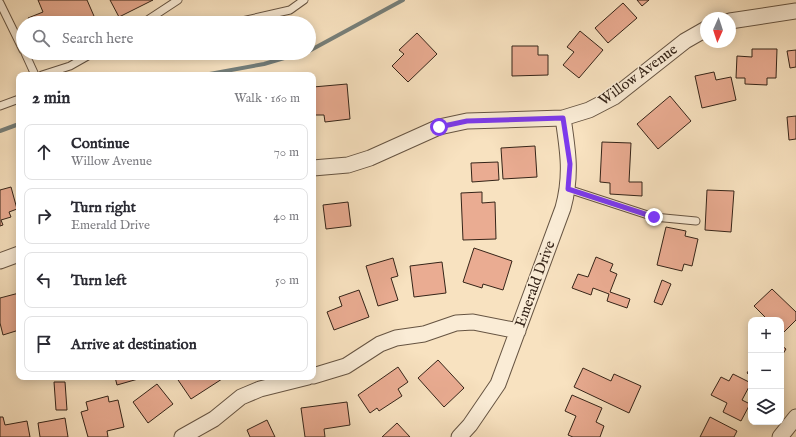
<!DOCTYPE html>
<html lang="en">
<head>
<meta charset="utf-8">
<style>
	:root { --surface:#fff; --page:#f2f2f3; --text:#2b2b33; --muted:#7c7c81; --line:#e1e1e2 }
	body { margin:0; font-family:"IM FELL English",serif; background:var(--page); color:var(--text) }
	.controls { position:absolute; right:12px; bottom:12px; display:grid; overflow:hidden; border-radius:8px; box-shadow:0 2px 10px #0003 }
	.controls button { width:36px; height:36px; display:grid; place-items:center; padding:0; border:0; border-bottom:1px solid var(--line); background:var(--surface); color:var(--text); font:20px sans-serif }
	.compass { position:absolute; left:700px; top:12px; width:36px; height:36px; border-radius:50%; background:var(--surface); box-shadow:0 2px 10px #0003; rotate:183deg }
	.stop { position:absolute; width:12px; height:12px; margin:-9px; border:3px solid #7c3aed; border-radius:50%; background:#fff }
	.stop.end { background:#7c3aed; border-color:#fff; box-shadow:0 1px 4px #0008 }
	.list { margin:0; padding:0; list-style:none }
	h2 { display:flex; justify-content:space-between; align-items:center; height:52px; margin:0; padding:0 16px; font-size:17px }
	h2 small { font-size:13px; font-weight:400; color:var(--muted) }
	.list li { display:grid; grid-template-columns:26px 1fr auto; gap:12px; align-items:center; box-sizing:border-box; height:56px; margin:0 8px 8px; padding:0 8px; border:1px solid var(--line); border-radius:8px }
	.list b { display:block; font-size:15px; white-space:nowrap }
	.list p { margin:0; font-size:13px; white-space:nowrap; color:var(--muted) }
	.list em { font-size:13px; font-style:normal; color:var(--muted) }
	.icon { flex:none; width:22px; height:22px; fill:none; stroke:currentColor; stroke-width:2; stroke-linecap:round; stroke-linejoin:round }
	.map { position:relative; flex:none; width:796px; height:437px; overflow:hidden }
	.search { position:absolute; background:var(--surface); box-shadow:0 2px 10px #0003; left:16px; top:16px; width:300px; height:44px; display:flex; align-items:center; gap:10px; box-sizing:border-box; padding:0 14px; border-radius:22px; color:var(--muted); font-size:15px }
	.panel { position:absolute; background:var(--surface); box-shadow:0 2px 10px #0003; left:16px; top:72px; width:300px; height:308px; border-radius:8px }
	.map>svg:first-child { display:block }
</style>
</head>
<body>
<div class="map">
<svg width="796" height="437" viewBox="0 0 796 437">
	<rect width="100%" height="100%" fill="#f8e2c0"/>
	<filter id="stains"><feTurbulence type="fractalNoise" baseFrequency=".005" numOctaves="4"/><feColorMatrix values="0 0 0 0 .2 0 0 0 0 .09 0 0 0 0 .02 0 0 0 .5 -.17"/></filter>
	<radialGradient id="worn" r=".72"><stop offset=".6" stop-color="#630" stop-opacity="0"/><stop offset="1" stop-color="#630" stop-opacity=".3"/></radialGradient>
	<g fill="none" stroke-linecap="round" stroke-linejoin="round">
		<path stroke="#767f7a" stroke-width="4" d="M309,51l94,-51
			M204,75l60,-11 37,-11
			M0,131l19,-7"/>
	</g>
	<path fill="#eaac92" stroke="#352418" d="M38,0h49l10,23h-66l-3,-5 15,-6z
		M110,0h43l-34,17z
		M637,0h12l-7,6z
		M623,3l14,15 -29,25 -13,-15z
		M580,31l23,19 -24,28 -16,-13 11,-13 -7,-5z
		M417,33l20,21 -29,28 -16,-16 12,-12 -5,-4z
		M512,46h26v9h10v20l-36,1z
		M752,49h25l-1,29h-9v7l-22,-1v-6h-9l1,-22 15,1z
		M796,50v17l-6,1 -3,-17z
		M714,72l2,8 15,-3 5,23 -34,8 -7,-32z
		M347,84l3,35 -25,3 -1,-7h-11v-28z
		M670,96l21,25 -33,28 -21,-25z
		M796,116v23l-7,1 -2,-23z
		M602,142l29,1 -2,39h13v14l-32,-2v-11l-10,-1z
		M535,146l2,31 -34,2 -2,-31z
		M498,162l1,18 -27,2 -1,-19z
		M11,187l6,22 -8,3 2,5 -10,3 2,5 -3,1v-36z
		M707,190l27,1 -3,41 -26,-2z
		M482,192v11l13,-1 1,37 -33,1 -2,-47z
		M348,202l3,24 -25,3 -3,-24z
		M666,227l20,4 -1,5 13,3 -6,27 -8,-2 -2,7 -25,-6z
		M474,248l38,13 -9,29 -20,-6 -1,4 -19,-6z
		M596,257l17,7 -3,7 7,3 -7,18 20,7 -3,9 -20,-7 2,-7 -16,-6 -2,7 -19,-7 6,-14 10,3z
		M393,258l5,18 -7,2 7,22 -20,6 -12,-40z
		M442,262l4,31 -32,4 -4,-31z
		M662,280l9,4 -9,21 -8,-3z
		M772,289l24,23v8l-14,14 -1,-14h-13l-14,-14z
		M359,290l10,27 -35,13 -7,-18 15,-6 -3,-9z
		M19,293v37l-16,5 -3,-12v-25z
		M781,345l5,4 -5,8z
		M438,360l26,28 -20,19 -26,-29z
		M398,367l10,15 -10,7 4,7 -23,15 -2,-3 -7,5 -12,-18z
		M751,367v9l-4,-3z
		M583,368l28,13 3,-7 27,12 -12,27 -55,-26z
		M733,374l18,9 -9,17 8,4 -9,17 -18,-9 4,-9 -16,-8 10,-18 8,4z
		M115,377h30l-28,8z
		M176,377h45l1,2 -31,20z
		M54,382h11l2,28h-11z
		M157,384l16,20 -25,19 -15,-21z
		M572,395l30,13 -6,14 8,4 -4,11h-27l-5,-2 8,-19 -11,-5z
		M108,396l1,6 9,-2 6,27 -17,4 1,6h-20l-7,-25 7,-2 -2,-8z
		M347,402l3,23 -26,4 1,8h-20l-4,-29z
		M0,417h3l2,8 22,-4 3,16h-30z
		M710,417l27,14 -3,6h-34z
		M65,418l3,19h-28l-2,-14z
		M267,420l8,17h-25l-3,-7z
		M397,423l13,14h-28z"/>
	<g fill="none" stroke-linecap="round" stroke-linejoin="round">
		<defs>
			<path id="lane" d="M0,3l23,47
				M143,23l35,-23
				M233,23l57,-13 14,-10
				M25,53l10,22
				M42,75l28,-9 23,-13
				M0,106l19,-7
				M568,189l86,28 42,4"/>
			<path id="street" d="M730,21l66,-10
				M313,168l35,-3 22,-7 69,-31 28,-6 96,-3 26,-8 25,-13 71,-56 21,-12
				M0,261l19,-7
				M313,376l33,-10 34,-22 16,-6 28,-4 32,-11 17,-1 45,9
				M182,437l32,-18 27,-22 19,-8 48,-12
				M459,437l11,-12 28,-41 65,-176c9,-32 5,-57 0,-90
				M780,437l16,-20"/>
		</defs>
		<use href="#lane" stroke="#665442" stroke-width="9"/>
		<use href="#street" stroke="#665442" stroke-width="17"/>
		<use href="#lane" stroke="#faecd6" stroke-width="7"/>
		<use href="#street" stroke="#faecd6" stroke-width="15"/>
	</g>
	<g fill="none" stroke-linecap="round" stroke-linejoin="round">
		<path stroke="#7c3aed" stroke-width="5" d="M439,127l28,-6 96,-3 7,46 -2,25 86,28"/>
	</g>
	<g text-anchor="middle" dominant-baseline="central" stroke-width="3" stroke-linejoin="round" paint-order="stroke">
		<g font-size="15" fill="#352418" stroke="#faecd6">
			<text transform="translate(638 75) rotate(-36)">Willow Avenue</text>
			<text transform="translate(535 284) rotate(-70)">Emerald Drive</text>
		</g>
	</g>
	<rect width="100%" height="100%" filter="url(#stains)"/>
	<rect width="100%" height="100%" fill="url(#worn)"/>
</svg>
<div class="controls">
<button>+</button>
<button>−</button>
<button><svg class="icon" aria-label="layers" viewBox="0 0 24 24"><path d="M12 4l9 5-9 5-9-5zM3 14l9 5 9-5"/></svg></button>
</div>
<svg class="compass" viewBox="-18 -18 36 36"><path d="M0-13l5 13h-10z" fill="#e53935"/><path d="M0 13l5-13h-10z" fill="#7c7c81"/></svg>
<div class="stop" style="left:439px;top:127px"></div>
<div class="stop end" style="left:654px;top:217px"></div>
<div class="search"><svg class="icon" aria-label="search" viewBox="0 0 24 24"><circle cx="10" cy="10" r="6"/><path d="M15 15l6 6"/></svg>Search here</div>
<section class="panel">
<h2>2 min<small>Walk · 160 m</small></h2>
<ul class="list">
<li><svg class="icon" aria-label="ahead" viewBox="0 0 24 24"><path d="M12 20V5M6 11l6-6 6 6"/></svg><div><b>Continue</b><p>Willow Avenue</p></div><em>70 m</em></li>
<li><svg class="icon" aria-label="right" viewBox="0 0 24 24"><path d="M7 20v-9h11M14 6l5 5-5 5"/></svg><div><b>Turn right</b><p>Emerald Drive</p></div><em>40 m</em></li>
<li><svg class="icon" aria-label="left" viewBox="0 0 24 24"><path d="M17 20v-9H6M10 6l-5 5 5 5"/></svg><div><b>Turn left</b></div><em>50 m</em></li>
<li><svg class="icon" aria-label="arrive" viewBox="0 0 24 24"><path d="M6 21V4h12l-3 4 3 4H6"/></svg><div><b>Arrive at destination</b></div></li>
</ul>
</section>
</div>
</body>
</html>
